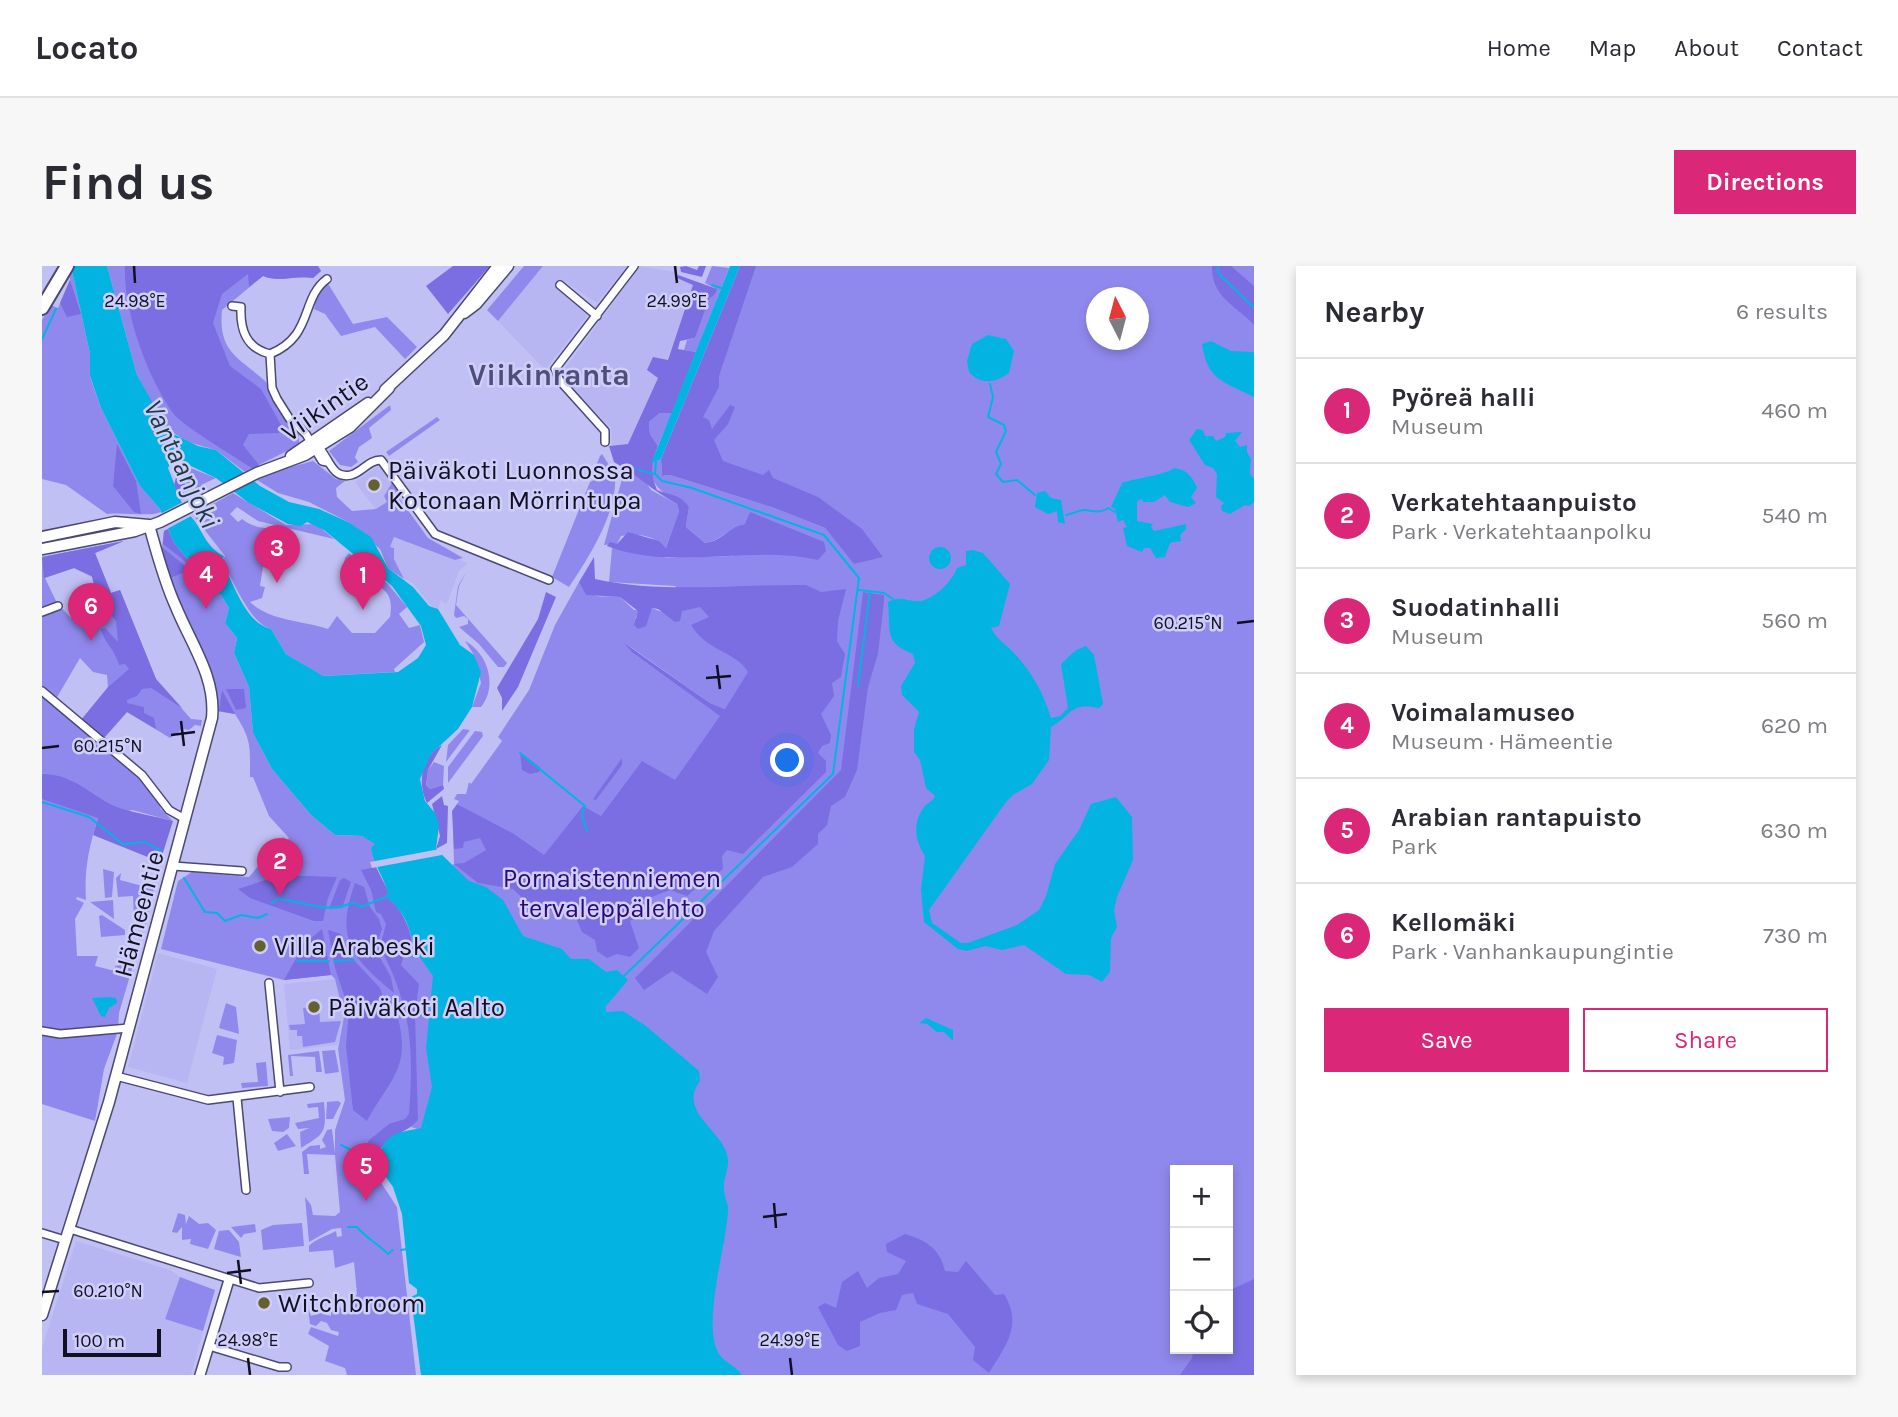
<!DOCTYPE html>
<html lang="en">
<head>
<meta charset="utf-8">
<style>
	:root { --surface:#fff; --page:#f7f7f7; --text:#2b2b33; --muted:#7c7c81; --line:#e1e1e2; --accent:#db2777 }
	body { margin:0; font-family:Karla,sans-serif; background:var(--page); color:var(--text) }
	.controls { position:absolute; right:21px; bottom:21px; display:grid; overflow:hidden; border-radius:0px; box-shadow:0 4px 10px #0003 }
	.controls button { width:63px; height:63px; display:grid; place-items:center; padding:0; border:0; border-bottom:2px solid var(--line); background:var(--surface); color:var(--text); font:35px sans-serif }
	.compass { position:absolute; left:1044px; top:21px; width:63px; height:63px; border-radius:50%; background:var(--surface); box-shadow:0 4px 10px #0003; rotate:354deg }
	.scale { position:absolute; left:21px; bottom:18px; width:98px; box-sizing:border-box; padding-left:7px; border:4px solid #111023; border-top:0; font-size:19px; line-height:24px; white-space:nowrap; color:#111023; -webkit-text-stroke:5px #cfcef9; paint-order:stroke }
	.you { position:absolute; left:746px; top:495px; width:24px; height:24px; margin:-18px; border:5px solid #fff; border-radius:50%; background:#1a73e8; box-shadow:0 0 0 10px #1a73e833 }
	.badge { display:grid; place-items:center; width:46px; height:46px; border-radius:50%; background:var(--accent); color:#fff; font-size:23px; font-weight:700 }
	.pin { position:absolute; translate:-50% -58px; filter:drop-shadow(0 2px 4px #0008) }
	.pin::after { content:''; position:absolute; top:37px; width:24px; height:21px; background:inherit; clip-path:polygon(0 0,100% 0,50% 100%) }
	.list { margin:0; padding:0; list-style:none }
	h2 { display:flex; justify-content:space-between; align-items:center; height:91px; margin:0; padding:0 28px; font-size:30px }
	h2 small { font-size:23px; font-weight:400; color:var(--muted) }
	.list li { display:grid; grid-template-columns:46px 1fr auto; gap:21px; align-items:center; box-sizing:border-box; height:105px; padding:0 28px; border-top:2px solid var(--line) }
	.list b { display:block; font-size:26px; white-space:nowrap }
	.list p { margin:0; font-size:23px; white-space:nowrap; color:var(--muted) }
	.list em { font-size:23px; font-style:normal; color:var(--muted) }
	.actions { display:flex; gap:14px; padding:21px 28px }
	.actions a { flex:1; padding:16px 0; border:2px solid var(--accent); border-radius:0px; text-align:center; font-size:24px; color:var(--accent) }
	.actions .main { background:var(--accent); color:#fff }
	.icon { flex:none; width:38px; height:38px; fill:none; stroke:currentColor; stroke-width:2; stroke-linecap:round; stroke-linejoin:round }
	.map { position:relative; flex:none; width:1212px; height:1109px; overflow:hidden; border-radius:0px }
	header { display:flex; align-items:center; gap:42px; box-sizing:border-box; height:98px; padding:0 35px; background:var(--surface); border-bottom:2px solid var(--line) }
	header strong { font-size:33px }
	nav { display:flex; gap:38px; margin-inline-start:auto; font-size:24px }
	.intro { display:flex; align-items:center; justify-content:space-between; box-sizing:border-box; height:168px; padding:0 42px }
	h1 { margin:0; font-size:49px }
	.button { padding:18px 32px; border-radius:0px; background:var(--accent); color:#fff; font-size:24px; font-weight:700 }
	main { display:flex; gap:42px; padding:0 42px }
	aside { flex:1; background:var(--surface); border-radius:0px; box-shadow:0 4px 10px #0003 }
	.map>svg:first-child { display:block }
</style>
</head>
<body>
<header>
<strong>Locato</strong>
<nav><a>Home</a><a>Map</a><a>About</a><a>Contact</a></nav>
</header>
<div class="intro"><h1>Find us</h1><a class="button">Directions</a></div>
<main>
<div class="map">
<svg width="1212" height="1109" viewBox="0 0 1212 1109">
	<rect width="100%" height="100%" fill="#c1c0f5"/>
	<path fill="#b7b6f2" d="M501,0h84l-30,37 -36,-24 -6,8 33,28 -43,55 -47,-49z
		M598,0l34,6 3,6 17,7 -27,76 -20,9 11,8 -30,66 -16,1 -1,-17 -42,-44 -6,-13z
		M334,201l9,2 8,12 -5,21 -12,8 -21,-28z
		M352,271l74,26 -9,8 -11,30 -2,3 -5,-4 -3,9 -7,-3 -18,-23 -9,-4 -10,-20v-11l-4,-1z
		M116,687l59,16 -30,114 -59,-16z
		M293,713l9,38 -6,28 -48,5 -6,-66z
		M34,975l94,29 10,7 -15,42 38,12 -12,44h-149v-27z"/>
	<path fill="#9089ed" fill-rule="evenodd" d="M26,0h3l19,88v23l11,31 39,78 20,23 1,3c-9,5 -38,0 -54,2l-41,-29 -24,-6v-159l9,-15 7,3 12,-28z
		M65,0h211l3,5 -8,7c-18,-3 -33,5 -50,-2l-41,34c-4,42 16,47 42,70 6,5 9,21 13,29 6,9 14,17 22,25v11l-54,27 -29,-22 -28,-8 -23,-14 -28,-53z
		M482,0h19l-45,55 -11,-11z
		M670,0l17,2 -33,84 -12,-2 3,-10 8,-2 9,-34 12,-15 -11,-6z
		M713,0h499v1109h-531l-159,-396 -116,-111 6,-4 -1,-37 91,29 -87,-52 2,-3 -5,-2 3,-5h9l3,-12 2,2 31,-43 -4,-4 31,-47 26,-65 24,-43c12,19 21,13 41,15l14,13h5l-4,9 17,-11 15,6 23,-6 -15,-22 -66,-4 3,-34 56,10 65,-2 12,-32c-17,3 -22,16 -40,19l-19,-16 3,-20c-21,-12 -39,-16 -38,-43l10,-5 1,17 8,-1 104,33 51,20 29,35 -33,-49 -149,-45zM1055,32h42v42h-42zM583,377l85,60 15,6 -4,7zM1133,904h53v179h-53z
		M285,16l26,42 34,-7 30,30 -12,12 -30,-32 -34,9 -16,-22 -11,-5 4,-16z
		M348,139l1,5 -22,18 3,10 -13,9 -4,10 3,5 -7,5 -11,-2 -11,-14z
		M618,147h12l-14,33 -8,-12 -1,-12z
		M395,151l3,3 -51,36 -3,-4z
		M560,188l9,14 -18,5 7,-17z
		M271,195l23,18 9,2 -9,7 1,9 15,14 24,-2 11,-7 -3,-6 9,-15 8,11 -4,3 31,43 35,20 -8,2 -61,-23 -4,10 4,1v11l10,20 -16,-11 -8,-19 -32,-27 -39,-20 -31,-9 -21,-13 15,-8z
		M141,199l33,13 -15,7 7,2 -22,10 5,-9 -10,-10 4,-3z
		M583,202l18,10 8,12 26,14 2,7 -13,37c-14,-13 -27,-15 -45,-12l-4,8 -13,1z
		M572,204c8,36 -26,89 -45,117l-17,-10 38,-95z
		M191,227l53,32 30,-1 18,15 -76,-18 -21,-14 -7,7 8,8 4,-3c18,15 38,4 51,17l-4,5 1,-7 -7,-2 -1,11 -7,-1 -5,25h-7l-3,19 5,1 -3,11 -12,4c20,19 51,18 78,27l9,-13 15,17h23l15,-16c5,-31 -12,-27 -29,-42l-1,-7 -5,-3 -8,11 -6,2 4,-20 4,-5 39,31 19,23 -8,7 10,14 11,-3 4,17 -30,27 1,3 -73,4 -36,-22 -15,-25c-21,-5 -38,-49 -49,-68l3,-5 -32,-41z
		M126,263l6,14 29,34 6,13 12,5 8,13 -4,15 12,15 -3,15 15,34 4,46 19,36 39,46 24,20 27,1 13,7v23l74,134 -25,131 -13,-4 -24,12 -8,12 -10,-4 1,19 27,41 19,168h-69l-2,-7 -20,-7 4,-15 -21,-12 3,-7 27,9 1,-4 -8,-2 -4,-7 -6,-2 -5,5 -6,-2 -2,-16 3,8 9,-3 11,3v-9l4,-7 10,15 12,-21 -3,-32 -19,6 -2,-18 -24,2v-6c6,-7 18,-10 27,-15l1,6 5,-1 -1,-8 -9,1 -23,13 -4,-45 6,8 2,10 22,1 5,-4 -5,-57 -28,-1 2,20h-5l-2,-22 8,-6 10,-1v4l6,-2 -4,-7 5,-10 5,-1 3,24v-23l10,-30 -7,-51 6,-32 -9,-38 -4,-4 -47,5 -123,-31 17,-68 14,-9 57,5 34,-40 4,3 2,-2 -20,-22 -16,-39h-3c0,-31 2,-36 -15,-63l-19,-3 -6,-40 -35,-75 -9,-29 -4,-20 2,-16z
		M82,275l-29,12 16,40 9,-3 36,89 35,40 11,1 -1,6 -6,-1 -6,5 -6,-1 -13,9 -43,-26 -23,26 -23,-18 27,-32 -1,-13 -14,-3 -13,-14 -24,41 -14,-12v-130zM32,302l18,9 5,20 9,14 -35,7 -14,-15 -12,-25z
		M425,305l-8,15 -3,19 51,58 -3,4h-6l-19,-23 -20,-17 9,-3v-5l-4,-3 -8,2 -2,-3 4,-29z
		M423,375c23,12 33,45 16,66h-9l9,-24 -7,-28z
		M0,429l97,79 23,31 -2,3 13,13 -41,-11 -34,8c-9,29 -14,52 -12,82l-9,-3 -1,2 8,4 -9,16 2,37h21l-3,10 20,5v-5l10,-2 -1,-10 7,1 4,-14 5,1 -21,71 -1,18 -14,38 -9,52 -53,-17z
		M421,463l7,1 -24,32 2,-17z
		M433,465l7,1 1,4 -35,47v-16z
		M392,496l10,4 -1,19 -13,4 -4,-4 2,-15z
		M61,603l11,3 -2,25 -7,1z
		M79,607l-1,7 34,9 -11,48 2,-14 -11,-3 -1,-24 -15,1 -2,-19z
		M71,634l1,19 -24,-17z
		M60,649l23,15v5l-24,2 -2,-21z
		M184,737l10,4 3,27 -20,-6z
		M277,740l1,16 21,-1 -6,21 -32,5 -1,-11h-5v-6h-7l-1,-5 16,-1 -2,-16z
		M175,769l20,5 -3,23 -11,2 1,-8 -12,-4z
		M293,784l4,22 -14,2 -3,-23z
		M277,785l3,21h-6l-1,-15 -24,-1 2,20h-3l-2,-21z
		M224,796l2,24 -26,2 -1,-5 17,-1 -2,-19z
		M296,835l3,2 -8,16h-7l1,-17z
		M282,836c3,32 0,32 -23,46l-1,-16 9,-4 -11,1 -3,-6 24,-5 -1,-11 -10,1 -1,-4z
		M248,851l-1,11 -6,4 -11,-1 -4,-12z
		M245,868l9,12 -18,5 -4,-8z
		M136,947l7,2 1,9 3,-8 10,8 9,-1 8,7 -8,19 -18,-5 1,-5 -9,1v-13l-5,6 -5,-1z
		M260,957l2,23 -41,4 -2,-20 12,-5z
		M213,958l1,8 -12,2 -3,4 -10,-11z
		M187,964l10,12 2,15 -27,-8 5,-18z
		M138,1011l35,13 -12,41 -38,-12z"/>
	<path fill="#7b6ee2" d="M83,0h193l3,5 -8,7c-18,-3 -33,5 -50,-2l-14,11 -1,-13 -26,20 -9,29 17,43 31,23 20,36 -2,8 -30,1 -6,11 16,20 -6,4c-17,-12 -71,-43 -80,-56 -26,-36 -50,-103 -48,-147z
		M411,0h37l-42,48 -22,-28z
		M644,0l11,4 2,-4h7l-4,11 -21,-5 -1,-5z
		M698,0h16l-37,110v11l-16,30 6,3 3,9 18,-24 5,2 -7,17 -14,16 9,21 40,14 6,-5 4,8 45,19 44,32 21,28 -29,7 -29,-36 -51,-20 -104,-33 -8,1 -1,-17z
		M1170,0h19l23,20v39c-19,-20 -43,-28 -42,-59z
		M636,9l39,14 -2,5 -11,9 2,4 -11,31 -15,3 -2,8 18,3 -24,61h-12l-11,9 1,12 8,12c-7,18 -8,26 -1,44 14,6 22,3 32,17l-3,20 19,16c20,-3 22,-16 40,-19l5,-12 74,30 2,9 -8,9c-69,-16 -143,12 -211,-14l3,-4 7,2 11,-12 31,9 7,7 13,-37 -2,-7c-24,-13 -40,-29 -63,-42l-5,-16 19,-2 30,-66 -11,-8 6,-13 15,3 25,-75 -16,-7z
		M28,14l11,34 -14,3 -7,-14z
		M75,178l19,37 5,33 -7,-2 -21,-26z
		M134,211l15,11 -7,12h-7l-4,-10z
		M126,263l6,14 14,17 -2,2 -23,-18 1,-13z
		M82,275l-29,12 16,40 9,-3 36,89 26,29 -31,-20 -9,1 -5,7 -10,4v3l17,4v6l10,5 2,11 -29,-17 -23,26 -23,-18 27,-33 21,-18 -4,-5 -6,1c-3,-14 -16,-24 -18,-36l4,-1 13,14 -2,-21 -19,-24 -5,-21 -18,-8 -30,10 -2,-21z
		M120,281l28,23 -20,8z
		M552,291l1,22c67,15 142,5 211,6l15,7 25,-3 -8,32 -1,20 8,13 -4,23 -9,6 2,13 -13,18 10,21 -1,8 -8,3 -4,7 8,8v11l-83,82 -16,-4 -5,6 1,13 -12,10 -7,-2 -9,7 -1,6 -7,6 -17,-6 -26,10 -7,17 -7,4 9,27 -9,9 -13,-3 -10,4 -10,-7 -2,-11 -13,-8 -6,-14 -7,-5 -36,-5 -20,-19 -35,-6 -24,-19 10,-1 22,-13 -6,-12 -16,4 -1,6 -9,1 -2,-38 5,-7 57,30 30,21 39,-49 18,10 41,-55 33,19 45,-64 -88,-64 -8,-9 86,60 15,6 23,-37c-11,-20 -42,-21 -57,-47l18,-8 -9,-10 -18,4 -2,10 -5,1 -17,-13 -6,-1 -6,18 -8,3 -4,-4 4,-14 -18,-14 -34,-2 -7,-13z
		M504,326l10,5 -38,90 -16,24v-13l-5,-10 41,-69z
		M821,326l21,3v6l-6,53 -10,33 -11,83 -12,27 -14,9 -4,19 -9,9v10l-26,23 -29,10 -49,54 -8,21 12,25 -11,17 -35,-23 -28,19 -9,-12 206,-208z
		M184,423h18l2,19 -10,2z
		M180,424l13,24 -16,-3z
		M400,479l-14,25 -2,15 4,4 13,-4 1,4 -17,14c-10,-19 -6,-47 15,-58z
		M478,486l21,16 -2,4 -9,2 -8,-4z
		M580,492v7l-26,35 -3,-1z
		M0,508c32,0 50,22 72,32 18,7 41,10 59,15l-13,41 -67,-27 5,-17 -56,-19z
		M400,530l2,9 4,1 -1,37 -11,6 4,-13 -8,-32z
		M334,601l12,25 -2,5c17,11 24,32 27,51l-8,4 -4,13 18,19 -4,30 3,106c-12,13 -28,15 -39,31l-10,-4 -1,-6 21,-17 16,-5 4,-5c5,-68 2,-107 -29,-167l6,-23 -5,-10 -5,-2 -5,-22 -10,-20z
		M239,609l56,2 -9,21 -5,23h-9l-64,-23 -12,-9z
		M302,612l7,4 -9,26 -13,1 11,-29z
		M313,617l9,4 6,20 9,12 3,10 -7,20 16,28 3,16c-43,-36 -59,-54 -39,-110z
		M280,663l9,46 -47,5 20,-36z
		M286,664l13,4 8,21 31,33 6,19 11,7c15,55 -7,64 -30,107l-14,-11 -7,-64 3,-36 -14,-42z
		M863,968c20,6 35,14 40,37l13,1 8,-11 29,34 9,-1c19,31 2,51 -15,79l-16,-13 2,-13 -27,-33 -31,-10 -4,-11 -11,2 -6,15 -16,3 -20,9v24l-13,5 -9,-6 -20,-38 7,-4 11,5 6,-26 16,-11 9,17 12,-10 19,-4 8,-13 -19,-9 -1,-8z
		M1212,1013v96h-74l12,-17 2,-9h34v-58z"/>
	<path fill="#03b4e3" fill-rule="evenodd" d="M29,0h36l30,109 32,57 29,14 18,4 44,36 29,16 30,7 29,13 23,15 17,31 25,19 16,19 9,3 22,36 14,10 7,17 -9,35 -14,22 -27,25 -11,25 5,22 10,12 4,12 -3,24 33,32 17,6 17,13 20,36 39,13 9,10h18l17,13 11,-2 11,10 -22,26v6l17,-1 23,15 53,45 1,10c-25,33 31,52 28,83 -1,9 -5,17 -4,26 0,7 5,14 4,21 -1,32 -27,114 -9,143 5,8 17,12 23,21h-321l-10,-78 6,-3v-5l-8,-6 -7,-69 -9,-27 -17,-24c9,-31 20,-30 45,-35l11,-41 -6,-39 7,-72 -14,-20 -7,2c5,-21 -9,-50 -26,-61l2,-5c-5,-16 -14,-27 -17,-44l4,-4 -13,-8 -27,-1 -24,-20 -39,-46 -19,-36 -4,-46 -15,-34 3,-15 -12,-15 4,-15 -8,-13 -12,-5 6,-10 -3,-4 -7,3 -31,-36 -14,-34 -20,-23 -39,-78 -11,-32v-22zM134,193l40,19 33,25 39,21 13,2 6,-4 17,8 68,56 29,40 5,19 -8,13 -20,14 -75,4 -37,-22 -15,-25c-26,-6 -38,-47 -49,-68l2,-5c-18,-9 -20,-23 -31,-37 -15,-18 -16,-30 -25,-51l4,-8z
		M688,0h10l-79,193 -10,5z
		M946,69l18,4 8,12 -5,22c-13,10 -29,12 -40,-1l-2,-11 5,-17z
		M1169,75l20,10 23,1v45c-30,-15 -47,-17 -52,-53z
		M1155,163l6,1 2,6h8l3,5 9,-4 1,-4 16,-1 -7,9 5,6 7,-2v7l4,7 -1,15 4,5v23l-4,4 -5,-1 -15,9 -8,-3 -1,-5 3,-3 -8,-6 1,-23 -4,-6 -8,-3 -16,-25z
		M1132,202c12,1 19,9 23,20l-6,9 5,6 -8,4 -18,-5 -5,-7 -11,7h-10l-3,-3 -4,3v19l16,3 -2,3 3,4 32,-7v5l-6,6 1,6 -11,2 -5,14 -9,1 -6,-10h-6l-2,4 -15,-6 -4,-18 4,-1 -4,-7 -5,2 -3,-13 -4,-2 11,-24c14,-5 44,-8 52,-15z
		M1003,225l6,7 10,2 4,24 -7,-2 -1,-11 -9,3 -13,-7 2,-14z
		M887 292a11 11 0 1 1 22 0a11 11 0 1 1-22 0Z
		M931,284l10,3 27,31 -11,42 -8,2c6,12 14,15 22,24 19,20 30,40 38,66l9,-2 8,-8 -7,-44 15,-14 10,-4 8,9 9,49 -4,4c-29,-6 -26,6 -48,19l-2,33 -17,24 -19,11 -7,7 -77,108 3,13 29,20h7l49,-18 22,-15 7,-14 9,-32 24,-34 12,-26 25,-7 16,20 1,43 -16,37 -3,13 3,17 -6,11 -1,34 -8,10 -13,-7 -23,-1 -42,-29 -22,5 -17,-4 -18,5 -9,-2 -34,-27 -3,-32 4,-34c-10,-16 -13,-32 -1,-49 4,-5 9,-5 11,-11l-9,-8 -6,-28 -6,-8v-23l5,-17 -17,-17 -1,-9 14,-23 -2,-9c-30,-12 -22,-23 -25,-52 13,-7 19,0 32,-1 15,-2 32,-20 37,-33l9,-3v-14z
		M67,731l7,1 1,5 -8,5 -4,9 -4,-1 -9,-18z
		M884,752l27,12v11l-9,-9h-7l-10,-8 -8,-1z"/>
	<path fill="#c1c0f5" d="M141,236l10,13 -26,14 -7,-15z
		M398,583l2,6 -70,13 -2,-6z"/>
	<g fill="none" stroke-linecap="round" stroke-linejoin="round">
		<path stroke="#03b4e3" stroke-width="2" d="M1175,0l2,8 35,34
			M670,19l9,3
			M0,73l14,-30
			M948,118l3,13 -5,20 16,8 2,6 -10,21 5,12 -5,10 7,8 14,-2 18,15
			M585,200l8,3
			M597,204l15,4
			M1024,249c5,-1 14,-5 18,-5 10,1 16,4 24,-2l7,4
			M817,324l25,3 9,6
			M816,420l12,-95
			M478,487l65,53 -3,10 5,15
			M0,536l47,15 34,27 22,-2 16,9
			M142,612l21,34 12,1 8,8 16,-6 17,3 9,-4
			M230,637l5,-4c26,2 51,16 77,3l7,5 25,-10
			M255,695h32
			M292,695l20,-1
			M582,710l209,-202 26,-196 -35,-43 -132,-47 -30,-7 -7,-7 1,-12
			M299,879l10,5 3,18 7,4
			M327,903l8,-2
			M306,961h9c10,12 20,16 31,27l5,-4
			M359,984l6,-1"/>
		<defs>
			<path id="minor" d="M285,13c-27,20 -13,57 -57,75l2,34 5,11 12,19 17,16 16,27 5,1
				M518,19l37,31
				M190,40l9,1c-1,23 5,41 29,47
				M563,176v-11l-45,-50 -5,-12 79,-103
				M274,179c13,9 14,35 35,30 12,-3 17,-15 30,-15l54,74 114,46
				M0,346l16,-6
				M0,425l100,84 27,35 16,9
				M131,600l69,5
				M227,717l11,109
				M0,765l18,3 69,-6
				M74,810l92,24 102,-13
				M195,832l9,92
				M28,963l189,59 50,-5
				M0,967l23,7
				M167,1080l70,21h8"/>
			<path id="tertiary" d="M158,1109l29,-95"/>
			<path id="secondary" d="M422,47l12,-9 32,-38
				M343,124l59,-55 54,-69
				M249,190l77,-53
				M0,271l73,-15 34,3
				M0,283l93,-18 25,-9 97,-49 48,-18 45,-28 39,-39
				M0,1049l67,-213 103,-384c4,-41 -21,-74 -36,-111 -12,-26 -19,-54 -27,-82"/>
			<path id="motorway" d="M0,42l25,-42"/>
		</defs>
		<use href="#minor" stroke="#4a4875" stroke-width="10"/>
		<use href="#tertiary" stroke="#4a4875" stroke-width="12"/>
		<use href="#secondary" stroke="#4a4875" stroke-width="13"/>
		<use href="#motorway" stroke="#4a4875" stroke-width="16"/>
		<use href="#minor" stroke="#fff" stroke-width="7"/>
		<use href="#tertiary" stroke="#fff" stroke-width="9"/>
		<use href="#secondary" stroke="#fff" stroke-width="10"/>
		<use href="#motorway" stroke="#fff" stroke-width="12"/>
	</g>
	<path fill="none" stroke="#111023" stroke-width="2.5" d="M92,0l1,17M633,0l2,17M1195,357l17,-2M675,399l3,24M664,412l25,-2M139,455l3,25M129,469l24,-3M0,482l17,-2M732,937l2,25M721,951l24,-3M196,994l3,24M185,1007l24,-3M0,1026l17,-1M206,1092l2,17M748,1092l2,17"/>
	<g fill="#64612e" stroke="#cfcef9" stroke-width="2.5">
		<circle cx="332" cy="219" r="7"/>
		<circle cx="218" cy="680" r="7"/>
		<circle cx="272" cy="741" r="7"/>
		<circle cx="222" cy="1037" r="7"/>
	</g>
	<g text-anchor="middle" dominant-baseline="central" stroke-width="5" stroke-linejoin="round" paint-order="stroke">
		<g font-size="26" fill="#111023" stroke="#cfcef9">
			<text transform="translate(283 141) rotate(-35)">Viikintie</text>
			<text transform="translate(97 648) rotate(-75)">Hämeentie</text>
		</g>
		<g font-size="26" fill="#111023" stroke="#cfcef9" text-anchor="start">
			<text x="346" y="204">Päiväkoti Luonnossa<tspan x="346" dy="30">Kotonaan Mörrintupa</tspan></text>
			<text x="232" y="680">Villa Arabeski</text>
			<text x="286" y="741">Päiväkoti Aalto</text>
			<text x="236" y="1037">Witchbroom</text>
		</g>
		<g font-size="26" fill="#2b0875" stroke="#cfcef9">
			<text x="570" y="612">Pornaistenniemen<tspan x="570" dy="30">tervaleppälehto</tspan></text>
		</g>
		<g font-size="28" font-style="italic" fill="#1c3944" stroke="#cfcef9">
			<text transform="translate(140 198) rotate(64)">Vantaanjoki</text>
		</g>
		<g font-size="30" font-weight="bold" fill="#504d7b" stroke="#cfcef9">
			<text x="507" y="109">Viikinranta</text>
		</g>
	</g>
	<g font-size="18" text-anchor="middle" fill="#111023" stroke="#cfcef9" stroke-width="5" stroke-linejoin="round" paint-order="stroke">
		<text x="93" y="41">24.98°E</text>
		<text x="635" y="41">24.99°E</text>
		<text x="1146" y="363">60.215°N</text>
		<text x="66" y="486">60.215°N</text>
		<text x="66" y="1031">60.210°N</text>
		<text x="206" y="1080">24.98°E</text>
		<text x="748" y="1080">24.99°E</text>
	</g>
</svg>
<div class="controls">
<button>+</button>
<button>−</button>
<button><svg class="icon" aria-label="locate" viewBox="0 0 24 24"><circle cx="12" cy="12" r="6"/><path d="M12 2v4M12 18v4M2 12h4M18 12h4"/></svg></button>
</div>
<svg class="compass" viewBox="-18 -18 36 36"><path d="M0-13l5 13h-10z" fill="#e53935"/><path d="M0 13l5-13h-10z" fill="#7c7c81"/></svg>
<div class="scale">100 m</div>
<div class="you"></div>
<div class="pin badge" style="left:321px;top:344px">1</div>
<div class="pin badge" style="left:238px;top:630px">2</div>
<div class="pin badge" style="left:235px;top:317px">3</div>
<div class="pin badge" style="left:164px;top:343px">4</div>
<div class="pin badge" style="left:324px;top:935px">5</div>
<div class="pin badge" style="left:49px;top:375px">6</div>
</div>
<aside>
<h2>Nearby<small>6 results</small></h2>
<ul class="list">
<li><span class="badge">1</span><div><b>Pyöreä halli</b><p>Museum</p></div><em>460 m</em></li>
<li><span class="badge">2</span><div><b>Verkatehtaanpuisto</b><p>Park · Verkatehtaanpolku</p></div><em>540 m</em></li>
<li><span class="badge">3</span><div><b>Suodatinhalli</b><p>Museum</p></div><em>560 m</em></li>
<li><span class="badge">4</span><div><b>Voimalamuseo</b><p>Museum · Hämeentie</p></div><em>620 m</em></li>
<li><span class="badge">5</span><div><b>Arabian rantapuisto</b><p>Park</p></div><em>630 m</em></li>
<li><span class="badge">6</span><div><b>Kellomäki</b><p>Park · Vanhankaupungintie</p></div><em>730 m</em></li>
</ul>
<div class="actions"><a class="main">Save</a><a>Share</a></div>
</aside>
</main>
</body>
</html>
